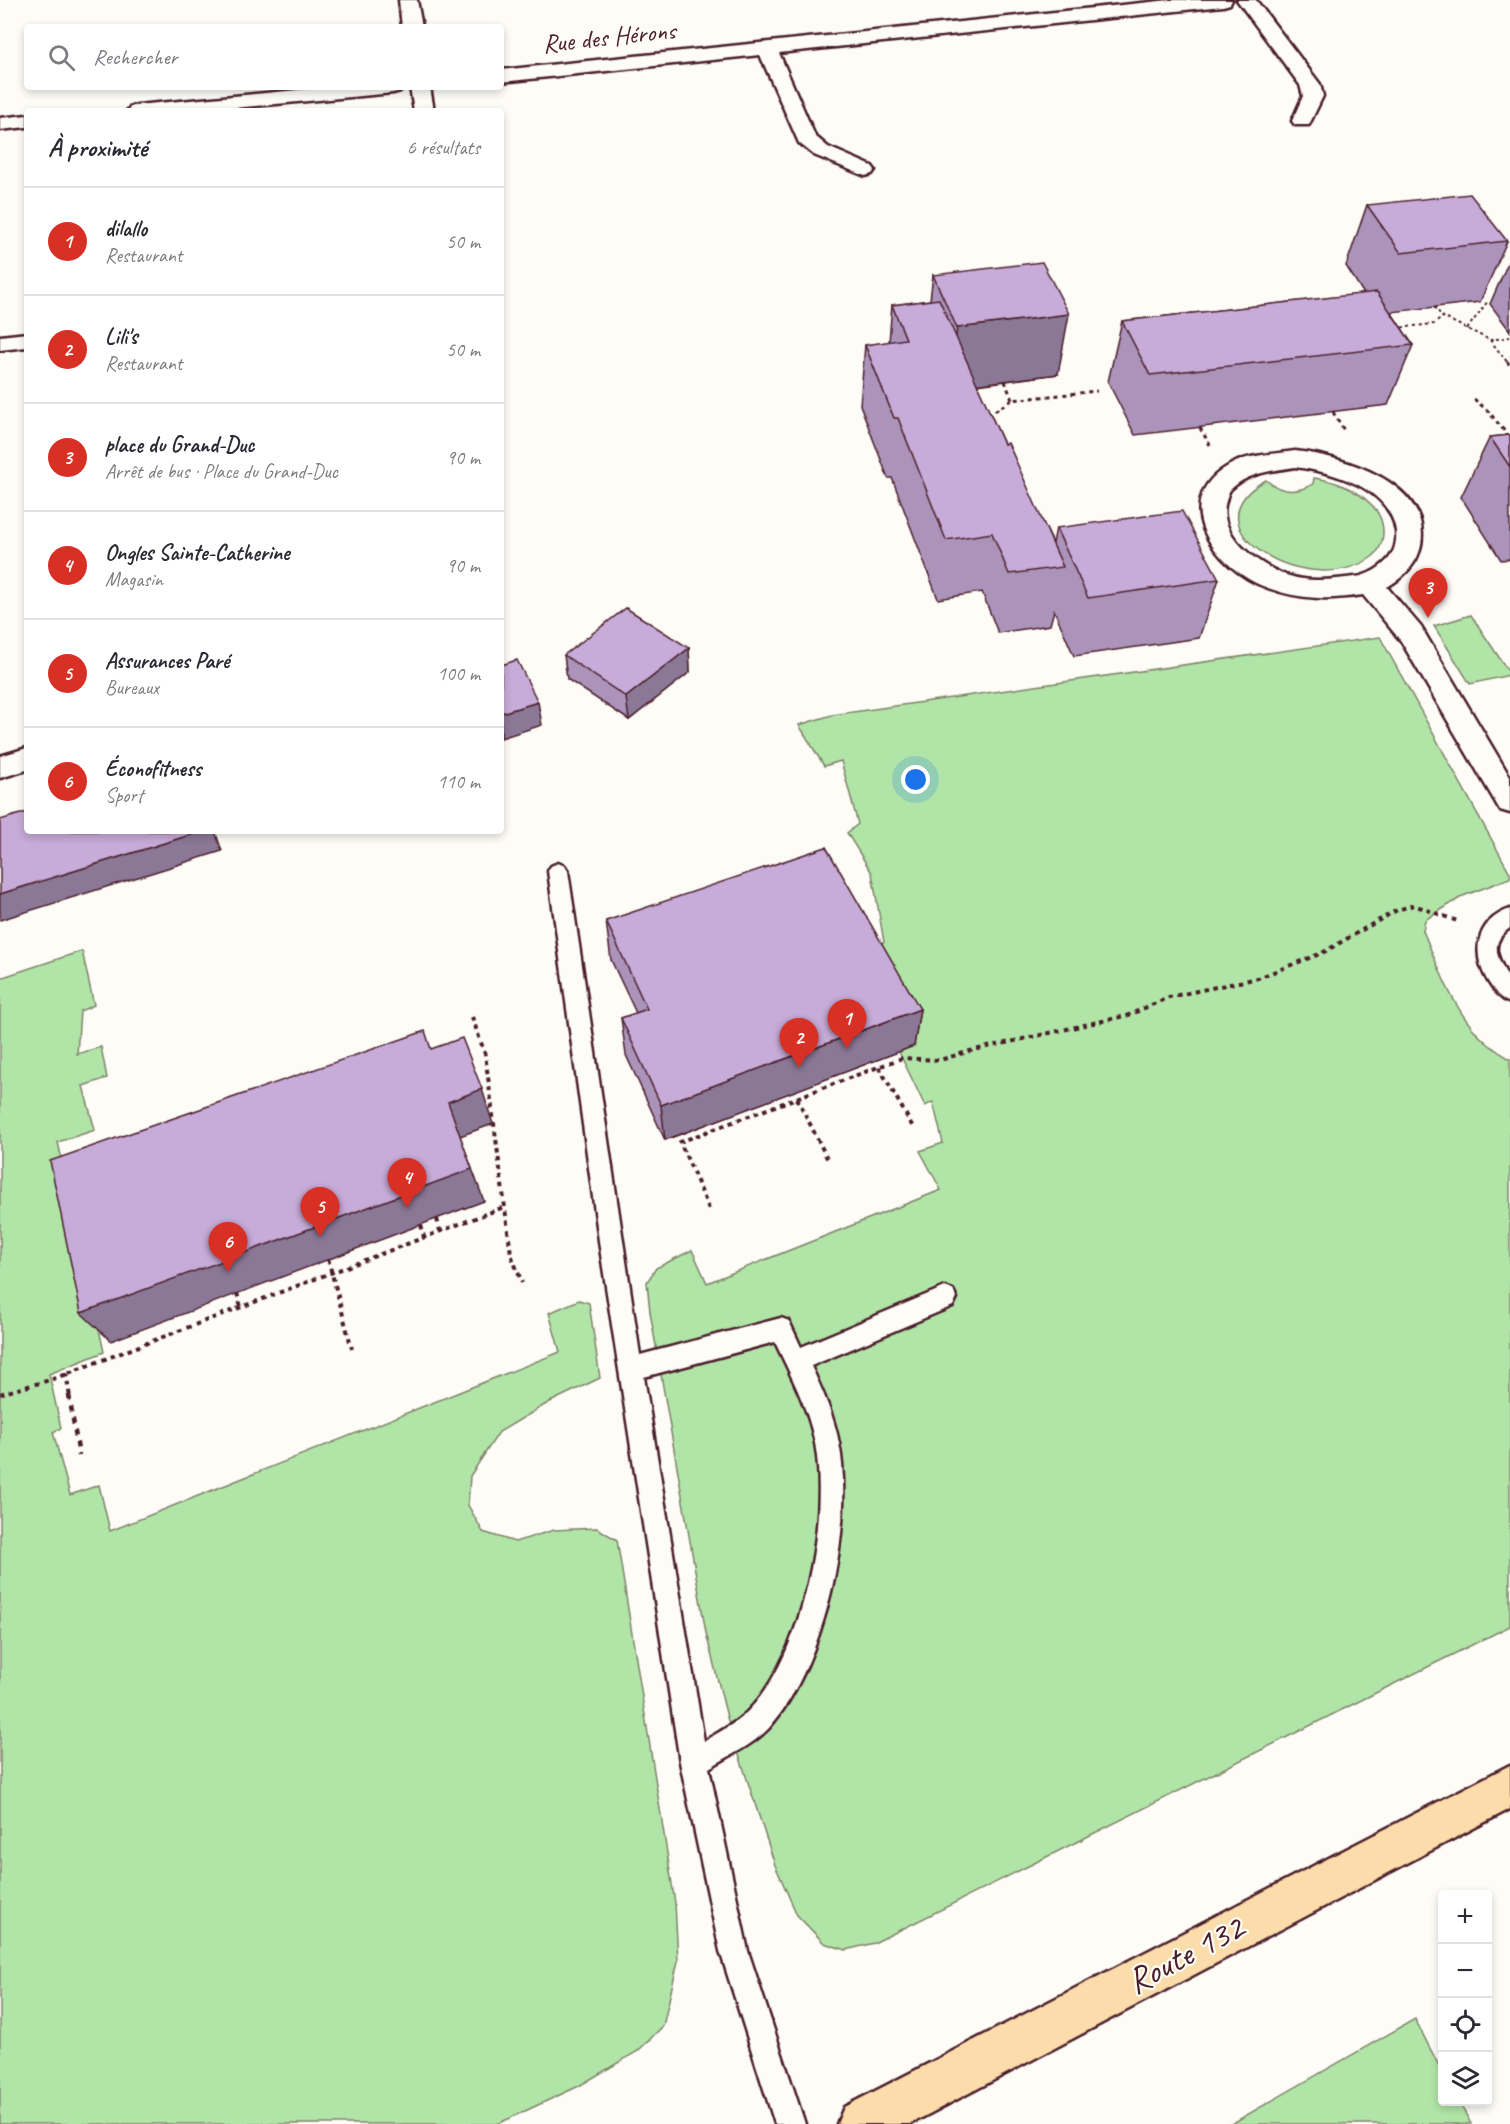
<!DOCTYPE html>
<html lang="fr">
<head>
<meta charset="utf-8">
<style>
	:root { --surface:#fff; --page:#f2f2f3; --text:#2b2b33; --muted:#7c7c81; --line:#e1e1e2; --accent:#d93025 }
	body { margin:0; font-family:Caveat,sans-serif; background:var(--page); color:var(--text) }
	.controls { position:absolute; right:18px; bottom:18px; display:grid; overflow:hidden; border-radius:6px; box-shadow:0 3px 9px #0003 }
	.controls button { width:54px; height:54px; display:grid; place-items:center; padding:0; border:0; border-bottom:2px solid var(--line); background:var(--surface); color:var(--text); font:30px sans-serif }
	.you { position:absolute; left:916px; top:780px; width:21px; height:21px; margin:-15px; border:4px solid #fff; border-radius:50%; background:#1a73e8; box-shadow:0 0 0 9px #1a73e833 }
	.badge { display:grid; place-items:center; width:39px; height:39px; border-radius:50%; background:var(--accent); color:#fff; font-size:20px; font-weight:700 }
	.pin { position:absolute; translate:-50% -50px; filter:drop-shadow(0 2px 3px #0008) }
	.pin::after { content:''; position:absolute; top:32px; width:21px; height:18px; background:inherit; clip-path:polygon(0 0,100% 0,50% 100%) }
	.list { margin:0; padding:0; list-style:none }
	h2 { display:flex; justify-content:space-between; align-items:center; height:78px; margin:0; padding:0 24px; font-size:26px }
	h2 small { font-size:20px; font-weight:400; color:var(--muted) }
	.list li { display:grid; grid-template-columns:39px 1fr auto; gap:18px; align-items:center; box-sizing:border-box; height:108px; padding:0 24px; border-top:2px solid var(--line) }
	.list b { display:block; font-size:22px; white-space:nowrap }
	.list p { margin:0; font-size:20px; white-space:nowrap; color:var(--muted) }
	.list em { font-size:20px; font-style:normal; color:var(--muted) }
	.icon { flex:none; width:33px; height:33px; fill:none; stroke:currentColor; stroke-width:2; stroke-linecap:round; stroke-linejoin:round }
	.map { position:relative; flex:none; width:1510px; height:2124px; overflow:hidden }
	.search { position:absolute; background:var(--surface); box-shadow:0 3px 9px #0003; left:24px; top:24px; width:480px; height:66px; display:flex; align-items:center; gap:15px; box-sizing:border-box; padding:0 21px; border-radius:6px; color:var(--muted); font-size:22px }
	.panel { position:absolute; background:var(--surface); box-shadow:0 3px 9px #0003; left:24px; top:108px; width:480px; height:726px; border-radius:6px }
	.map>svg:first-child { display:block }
</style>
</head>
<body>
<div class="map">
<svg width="1510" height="2124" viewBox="0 0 1510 2124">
	<rect width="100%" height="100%" fill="#fdfcf7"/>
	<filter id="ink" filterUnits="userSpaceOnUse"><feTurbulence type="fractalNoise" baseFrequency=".0167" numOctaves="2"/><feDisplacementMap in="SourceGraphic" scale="12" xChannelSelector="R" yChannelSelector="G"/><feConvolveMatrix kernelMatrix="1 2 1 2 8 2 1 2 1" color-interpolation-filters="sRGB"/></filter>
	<g filter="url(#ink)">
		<path fill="#b1e5a7" stroke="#7e8269" stroke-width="1.5" d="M1314,478c28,3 70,23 69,55 0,9 -4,19 -11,24 -64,45 -191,-30 -106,-77 15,13 30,14 47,4z
			M1471,615l39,59v1l-40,9 -36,-58z
			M1380,637l130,236v5l-47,18 -38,24 -2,11c16,37 32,85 64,112 7,6 15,11 23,16v567l-636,317 -28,7 -22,-7 -27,-28 -22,-50 -47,-144 -22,-88 -56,-321 -3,-30 9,-14 36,-18 15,33 234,-93 -21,-39 23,-8 -10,-41 -8,4 -26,-54 16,-7 -53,-94 22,-9 -12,-69 -25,-40 11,-9 -17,-63 -17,5 -25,-41 33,-10z
			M82,951l12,54 -14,6 -3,43 24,-7 6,31 -24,8 12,44 -37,12 46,210 -55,22 12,54 -8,4 17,63 29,-10 11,46 450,-179 -11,-39 30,-13 10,3 11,75 -52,25 -49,29 -29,44 -2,29 15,27 32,10 39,-12 43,-2 20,12 58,363 3,58 -15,65 -25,25 -59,35 -82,38h-497v-1146z
			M1415,2019l27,53v30h17l12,22h-240z"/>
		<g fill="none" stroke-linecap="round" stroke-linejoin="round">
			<defs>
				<path id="service" d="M558,863l7,3 3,5 72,484 141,-37 8,3 12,26 144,-60 8,3 4,8 -4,8 -142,60c11,24 23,50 28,77 16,81 -14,222 -70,285 -16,17 -40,28 -60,40l39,183 57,173h-30l-55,-173 -40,-189 -80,-514 -52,-377 3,-5zM775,1342c15,32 33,65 40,101 14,75 -11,211 -66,267 -12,13 -30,22 -45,31l-60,-364z
					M1510,909v19c-23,16 -11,32 -1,51 1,6 1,16 1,24 -10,-4 -15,-11 -21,-20 -18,-28 -14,-62 21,-74z"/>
				<path id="minor" d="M399,0h18l5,27h-20z
					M1170,0h62l-2,4 -7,2 -444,47 36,83 13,11 44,19 3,4 -3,4 -7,2 -51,-21 -15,-12 -39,-88 -259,27v-12z
					M1237,0h19l64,84 3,12 -14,29h-14l-3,-4 11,-25 -3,-11z
					M329,87h74l-3,4 -7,2 -192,18h-74l3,-4 7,-2z
					M410,87h20l4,24h-20z
					M27,115v12l-27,3v-12z
					M27,333v14l-27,3v-14z
					M1295,451c46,5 137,31 126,94 -3,18 -18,33 -34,42l34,40 89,150v36l-10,-3 -99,-169 -38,-46c-34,5 -62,5 -95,-7 -55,-19 -105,-92 -32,-126 17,-8 41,-8 59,-11zM1295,467c38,5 94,20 101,64 1,9 -1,19 -6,26 -8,10 -22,19 -35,20 -24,3 -48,6 -72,-3 -27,-11 -67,-41 -57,-73 1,-4 2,-9 5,-12 18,-17 41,-18 64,-22z
					M27,748v22l-27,8v-22z"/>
				<path id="trunk" d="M1510,1765v44l-600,315h-73l7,-17z"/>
			</defs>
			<use href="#service" stroke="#4a1f2b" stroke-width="5"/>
			<use href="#minor" stroke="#4a1f2b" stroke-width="5"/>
			<use href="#trunk" stroke="#4a1f2b" stroke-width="5"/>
			<path stroke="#4a1f2b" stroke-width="2" stroke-dasharray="3 3" stroke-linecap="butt" d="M1434,307l9,10
				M1396,328l38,-4 9,-7 47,23 18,23
				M1467,329l21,-28
				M1490,340l20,-3"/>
			<path stroke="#4a1f2b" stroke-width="3" stroke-dasharray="4 4" stroke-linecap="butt" d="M1507,361l3,5
				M1005,381l7,19
				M1474,399l14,12 22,27
				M1333,412l12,20
				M988,415l24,-15 85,-9
				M1200,428l10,17"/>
			<path stroke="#4a1f2b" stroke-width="4" stroke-dasharray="4.5 4.5" stroke-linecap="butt" d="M472,1017l13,37 26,200 11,29
				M879,1067l35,62
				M797,1098l32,64
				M709,1209l-29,-67 222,-84 38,2 30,-9 159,-36 40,-18 89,-19 64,-25 75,-43 17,-5 43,16
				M437,1219l3,12
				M421,1225l3,12
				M328,1259l24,90
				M237,1293l4,14
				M66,1373l4,24
				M0,1394l50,-14 454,-173"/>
			<path stroke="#4a1f2b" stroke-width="4.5" stroke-dasharray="6 6" stroke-linecap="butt" d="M69,1395l10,61"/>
			<use href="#service" fill="#fdfcf7" fill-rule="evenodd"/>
			<use href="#minor" fill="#fdfcf7" fill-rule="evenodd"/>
			<use href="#trunk" fill="#fbddab" fill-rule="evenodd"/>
		</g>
		<path fill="#ab93ba" stroke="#4a1f2b" stroke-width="1.5" d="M1367,205l140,36 -27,61 -89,10 22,33 -25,60 -253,30 -27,-53 14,-61 242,-27 -18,-28z
			M1510,258v73l-20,-27z
			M933,275l125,99 -81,11 27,59 49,99 3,-15 163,51 -20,59 -125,18 -20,-46 -4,15 -52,8 -16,-41 -44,7 -46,-121h-4l-28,-73 5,-60 24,-3 3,-37 38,-5z
			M1510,435v124l-9,1 -40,-63 29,-60z
			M689,648l1,24 -61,48 -62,-41 -3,-24z
			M606,921l314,88 -6,37 -249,94 -39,-85 -5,-37 15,-5 -25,-53z"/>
		<path fill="#8b7897" stroke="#4a1f2b" stroke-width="1.5" d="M1069,314l-11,60 -109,14 8,-60z
			M689,648l1,24 -61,48 -3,-23z
			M538,702l4,23 -41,13v-25z
			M203,831h12l7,20 -222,69v-26z
			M920,1009l-6,37 -249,94 -4,-35z
			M482,1089l11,35 -33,12 24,65 -373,140 -30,-28 367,-211z"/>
		<path fill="#c7abd8" stroke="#4a1f2b" stroke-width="1.5" d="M1470,194l37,47 -106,12 -34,-48z
			M1042,262l27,52 -112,14 -24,-53z
			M1377,292l36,53 -263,30 -28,-54z
			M939,299l65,145 4,-1 55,124 -54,7 -17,-41 -46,7 -48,-122h-4l-29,-73 41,-6 -14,-34z
			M1510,435v32l-20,-30z
			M1182,511l37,68 -131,19 -32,-70z
			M626,608l63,40 -63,49 -62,-42z
			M517,660l21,42 -37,11v-48z
			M27,812v19h176l-203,63v-74z
			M826,847l94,162 -259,96 -40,-87 26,-9 -41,-88z
			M425,1031l6,18 31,-11 20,51 -34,13 24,67 -391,144 -31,-152z"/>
	</g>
	<g text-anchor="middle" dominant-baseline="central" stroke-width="4.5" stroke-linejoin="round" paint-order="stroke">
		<g font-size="26" fill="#4a1f2b" stroke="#fdfcf7">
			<text transform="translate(609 37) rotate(-6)">Rue des Hérons</text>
		</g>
		<g font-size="36" fill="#4a1f2b" stroke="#fdfcf7">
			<text transform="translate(1185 1954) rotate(-28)">Route 132</text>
		</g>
	</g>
</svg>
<div class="controls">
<button>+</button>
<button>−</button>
<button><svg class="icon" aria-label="locate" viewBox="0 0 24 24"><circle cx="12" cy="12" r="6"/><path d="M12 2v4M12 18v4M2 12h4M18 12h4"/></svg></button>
<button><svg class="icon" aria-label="layers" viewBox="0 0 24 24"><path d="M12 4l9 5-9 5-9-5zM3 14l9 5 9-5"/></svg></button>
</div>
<div class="you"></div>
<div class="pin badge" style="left:847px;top:1049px">1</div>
<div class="pin badge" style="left:799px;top:1068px">2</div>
<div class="pin badge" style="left:1428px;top:618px">3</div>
<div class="pin badge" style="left:407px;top:1208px">4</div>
<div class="pin badge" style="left:320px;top:1237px">5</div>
<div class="pin badge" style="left:228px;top:1272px">6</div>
<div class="search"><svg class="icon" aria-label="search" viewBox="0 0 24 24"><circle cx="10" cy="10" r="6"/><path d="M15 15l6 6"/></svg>Rechercher</div>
<section class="panel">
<h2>À proximité<small>6 résultats</small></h2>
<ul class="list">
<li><span class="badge">1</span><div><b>dilallo</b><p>Restaurant</p></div><em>50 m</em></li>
<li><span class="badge">2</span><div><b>Lili's</b><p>Restaurant</p></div><em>50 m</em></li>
<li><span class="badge">3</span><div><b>place du Grand-Duc</b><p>Arrêt de bus · Place du Grand-Duc</p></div><em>90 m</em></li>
<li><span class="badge">4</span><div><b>Ongles Sainte-Catherine</b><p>Magasin</p></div><em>90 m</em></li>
<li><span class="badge">5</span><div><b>Assurances Paré</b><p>Bureaux</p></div><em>100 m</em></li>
<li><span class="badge">6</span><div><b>Éconofitness</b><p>Sport</p></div><em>110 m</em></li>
</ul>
</section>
</div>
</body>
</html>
